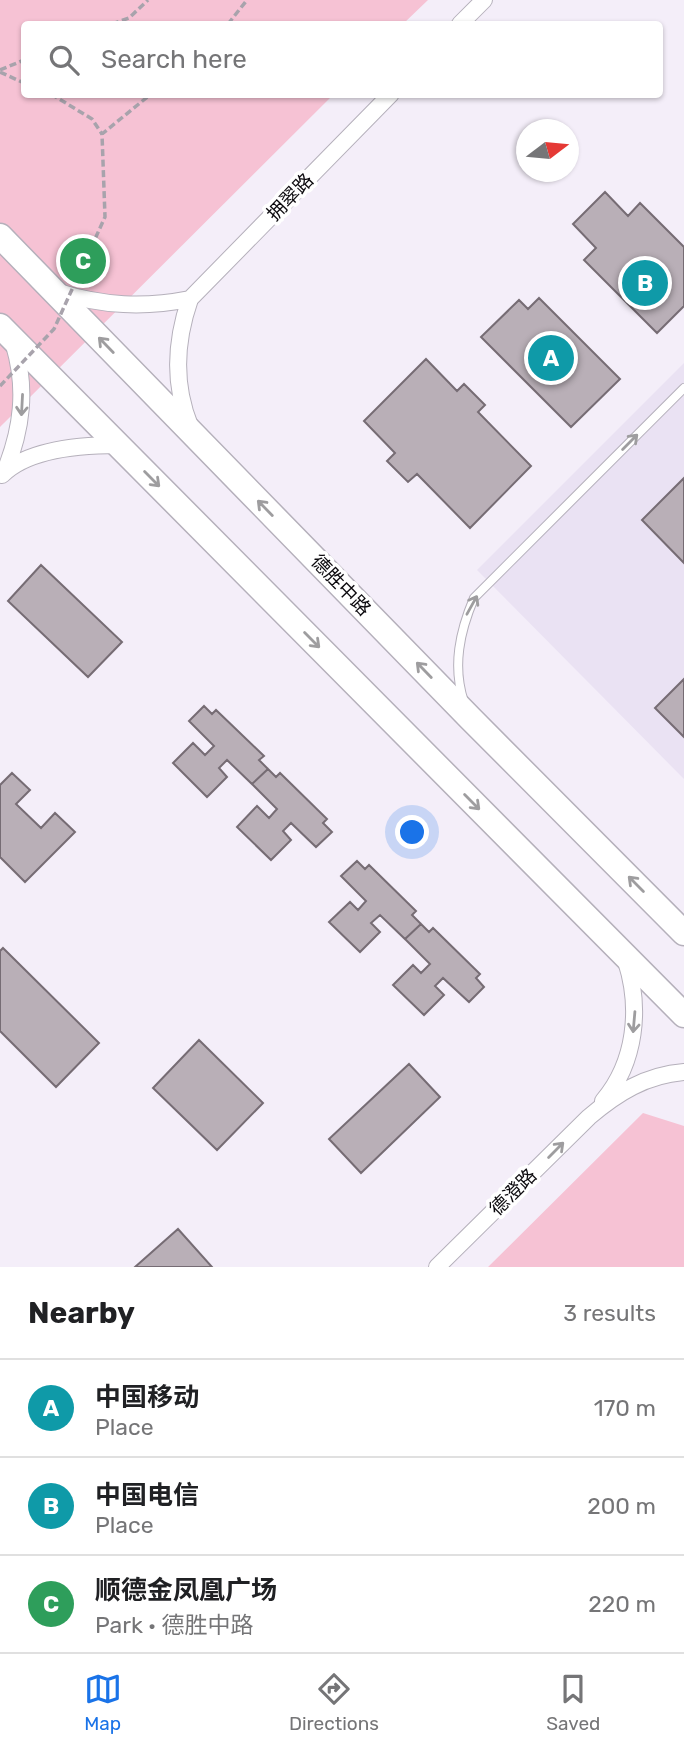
<!DOCTYPE html>
<html lang="en">
<head>
<meta charset="utf-8">
<style>
	:root { --surface:#fff; --page:#f6f6f6; --text:#202124; --muted:#757577; --line:#e0e0e0; --accent:#1a73e8 }
	body { margin:0; font-family:Rubik,"Noto Sans SC",sans-serif; background:var(--page); color:var(--text) }
	.compass { position:absolute; left:516px; top:119px; width:63px; height:63px; border-radius:50%; background:var(--surface); box-shadow:0 2px 5px #0004; rotate:74deg }
	.you { position:absolute; left:413px; top:833px; width:24px; height:24px; margin:-18px; border:5px solid #fff; border-radius:50%; background:#1a73e8; box-shadow:0 0 0 10px #1a73e833 }
	.badge { display:grid; place-items:center; width:46px; height:46px; border-radius:50%; background:var(--accent); color:#fff; font-size:23px; font-weight:700 }
	.pin { position:absolute; translate:-50% -50%; border:4px solid #fff; box-shadow:0 2px 7px #0006 }
	.list { margin:0; padding:0; list-style:none }
	h2 { display:flex; justify-content:space-between; align-items:center; height:91px; margin:0; padding:0 28px; font-size:30px }
	h2 small { font-size:23px; font-weight:400; color:var(--muted) }
	.list li { display:grid; grid-template-columns:46px 1fr auto; gap:21px; align-items:center; box-sizing:border-box; height:98px; padding:0 28px; border-top:2px solid var(--line) }
	.list b { display:block; font-size:26px; white-space:nowrap }
	.list p { margin:0; font-size:23px; white-space:nowrap; color:var(--muted) }
	.list em { font-size:23px; font-style:normal; color:var(--muted) }
	.icon { flex:none; width:38px; height:38px; fill:none; stroke:currentColor; stroke-width:2; stroke-linecap:round; stroke-linejoin:round }
	.map { position:relative; flex:none; width:684px; height:1267px; overflow:hidden }
	.search { position:absolute; background:var(--surface); box-shadow:0 2px 5px #0004; left:21px; right:21px; top:21px; height:77px; display:flex; align-items:center; gap:18px; box-sizing:border-box; padding:0 24px; border-radius:7px; color:var(--muted); font-size:26px }
	.sheet { height:385px; background:var(--surface) }
	nav { display:flex; justify-content:space-around; align-items:center; box-sizing:border-box; height:98px; border-top:2px solid var(--line); background:var(--surface); font-size:19px; color:var(--muted) }
	nav a { display:grid; justify-items:center; gap:4px }
	nav .on { color:var(--accent) }
	.map>svg:first-child { display:block }
</style>
</head>
<body>
<div class="map">
<svg width="684" height="1267" viewBox="0 0 684 1267">
	<rect width="100%" height="100%" fill="#f4eef9"/>
	<path fill="#eae2f3" d="M684,363v416l-207,-209z"/>
	<path fill="#f6c2d4" d="M0,0h428l-25,24h-379v70l309,1 -333,332z
		M643,1113l41,13v141h-196z"/>
	<path fill="#b9afb7" stroke="#766c74" stroke-width="2" d="M605,192l23,24 12,-13 44,44v59l-27,27 -73,-73 12,-12 -23,-24z
		M539,298l81,81 -49,48 -90,-90 38,-37 9,9z
		M426,359l31,32 7,-7 21,21 -7,7 53,54 -61,62 -53,-54 -9,8 -21,-21 8,-8 -31,-32z
		M684,478v85l-42,-43z
		M41,565l81,77 -34,35 -80,-76z
		M684,679v58l-29,-29z
		M204,706l8,8 4,-4 48,46 -5,4 9,9 -16,15 -25,-24 -8,8 8,9 -20,20 -34,-34 20,-20 12,12 9,-9 -25,-25z
		M268,769l8,8 4,-4 47,46 -4,4 9,9 -16,15 -25,-24 -8,8 8,9 -20,20 -34,-33 20,-21 12,12 8,-9 -25,-25z
		M12,773l18,17 -14,14 25,24 14,-15 20,19 -50,50 -25,-25v-72z
		M357,861l8,8 4,-4 47,46 -4,4 9,9 -16,15 -25,-24 -9,8 9,9 -20,20 -31,-30 21,-20 8,8 8,-9 -25,-25z
		M421,924l8,8 4,-4 47,46 -4,4 8,9 -15,15 -26,-24 -8,8 9,9 -20,20 -31,-30 20,-20 8,8 9,-9 -25,-25z
		M3,948l96,95 -43,44 -56,-56v-80z
		M199,1040l64,63 -46,47 -64,-62z
		M409,1064l31,33 -79,76 -32,-34z
		M178,1229l34,38h-77z"/>
	<g fill="none" stroke-linecap="round" stroke-linejoin="round">
		<defs>
			<path id="service" d="M464,702c-12,-36 -4,-71 10,-104l210,-210"/>
			<path id="minor" d="M460,24l24,-24
				M58,292c45,14 86,16 132,7
				M190,426c-17,-42 -15,-84 0,-127l201,-205
				M5,471c17,-42 22,-82 9,-126
				M2,475c26,-26 81,-30 116,-30
				M603,1101c33,-39 38,-93 23,-140
				M437,1267l152,-150c28,-24 57,-42 95,-45"/>
			<path id="primary" d="M0,236l470,482 214,215
				M0,326l684,689"/>
		</defs>
		<use href="#service" stroke="#b5b0bb" stroke-width="10"/>
		<use href="#minor" stroke="#b5b0bb" stroke-width="18"/>
		<use href="#primary" stroke="#b5b0bb" stroke-width="27"/>
		<path stroke="#a8a3ac" stroke-width="3.5" stroke-dasharray="7 3.5" stroke-linecap="butt" d="M112,24l17,-6 19,-18
			M228,24l19,-24
			M0,70l24,-10
			M0,72l24,11
			M51,94l41,25 10,15"/>
		<use href="#service" stroke="#fff" stroke-width="8"/>
		<use href="#minor" stroke="#fff" stroke-width="16"/>
		<use href="#primary" stroke="#fff" stroke-width="24"/>
		<path stroke="#a8a3ac" stroke-width="3.5" stroke-dasharray="7 3.5" stroke-linecap="butt" d="M0,386l54,-57 51,-112 -3,-83 49,-40"/>
	</g>
	<defs><path id="oneway-shaft" d="M-6 0H5M1.5-3L5.5 0L1.5 3" fill="none" stroke-width="1.6" stroke-linecap="round" stroke-linejoin="round" transform="scale(1.75)"/></defs>
	<g stroke="#9e9d9f">
		<use href="#oneway-shaft" transform="translate(106 345) rotate(-134)"/>
		<use href="#oneway-shaft" transform="translate(22 405) rotate(93)"/>
		<use href="#oneway-shaft" transform="translate(630 442) rotate(-45)"/>
		<use href="#oneway-shaft" transform="translate(152 479) rotate(45)"/>
		<use href="#oneway-shaft" transform="translate(265 508) rotate(-134)"/>
		<use href="#oneway-shaft" transform="translate(472 605) rotate(-61)"/>
		<use href="#oneway-shaft" transform="translate(312 640) rotate(45)"/>
		<use href="#oneway-shaft" transform="translate(424 670) rotate(-134)"/>
		<use href="#oneway-shaft" transform="translate(472 802) rotate(45)"/>
		<use href="#oneway-shaft" transform="translate(636 884) rotate(-135)"/>
		<use href="#oneway-shaft" transform="translate(634 1022) rotate(95)"/>
		<use href="#oneway-shaft" transform="translate(556 1150) rotate(-45)"/>
	</g>
	<g text-anchor="middle" dominant-baseline="central" stroke-width="7" stroke-linejoin="round" paint-order="stroke">
		<g font-size="19" fill="#0c0a0e" stroke="#fff">
			<text transform="translate(290 197) rotate(-46)">拥翠路</text>
			<text transform="translate(341 585) rotate(46)">德胜中路</text>
			<text transform="translate(513 1192) rotate(-45)">德澄路</text>
		</g>
	</g>
</svg>
<svg class="compass" viewBox="-18 -18 36 36"><path d="M0-13l5 13h-10z" fill="#e53935"/><path d="M0 13l5-13h-10z" fill="#757577"/></svg>
<div class="you"></div>
<div class="pin badge" style="left:551px;top:358px;background:#0f9aa8">A</div>
<div class="pin badge" style="left:645px;top:283px;background:#0f9aa8">B</div>
<div class="pin badge" style="left:83px;top:261px;background:#2e9e5b">C</div>
<div class="search"><svg class="icon" aria-label="search" viewBox="0 0 24 24"><circle cx="10" cy="10" r="6"/><path d="M15 15l6 6"/></svg>Search here</div>
</div>
<section class="sheet">
<h2>Nearby<small>3 results</small></h2>
<ul class="list">
<li><span class="badge" style="background:#0f9aa8">A</span><div><b>中国移动</b><p>Place</p></div><em>170 m</em></li>
<li><span class="badge" style="background:#0f9aa8">B</span><div><b>中国电信</b><p>Place</p></div><em>200 m</em></li>
<li><span class="badge" style="background:#2e9e5b">C</span><div><b>顺德金凤凰广场</b><p>Park · 德胜中路</p></div><em>220 m</em></li>
</ul>
</section>
<nav>
<a class="on"><svg class="icon" aria-label="map" viewBox="0 0 24 24"><path d="M3 6l6-2 6 2 6-2v14l-6 2-6-2-6 2zM9 4v14M15 6v14"/></svg>Map</a>
<a><svg class="icon" aria-label="directions" viewBox="0 0 24 24"><path d="M12 3l9 9-9 9-9-9zM9 14v-3h6M13 9l2 2-2 2"/></svg>Directions</a>
<a><svg class="icon" aria-label="saved" viewBox="0 0 24 24"><path d="M7 4h10v16l-5-4-5 4z"/></svg>Saved</a>
</nav>
</body>
</html>
